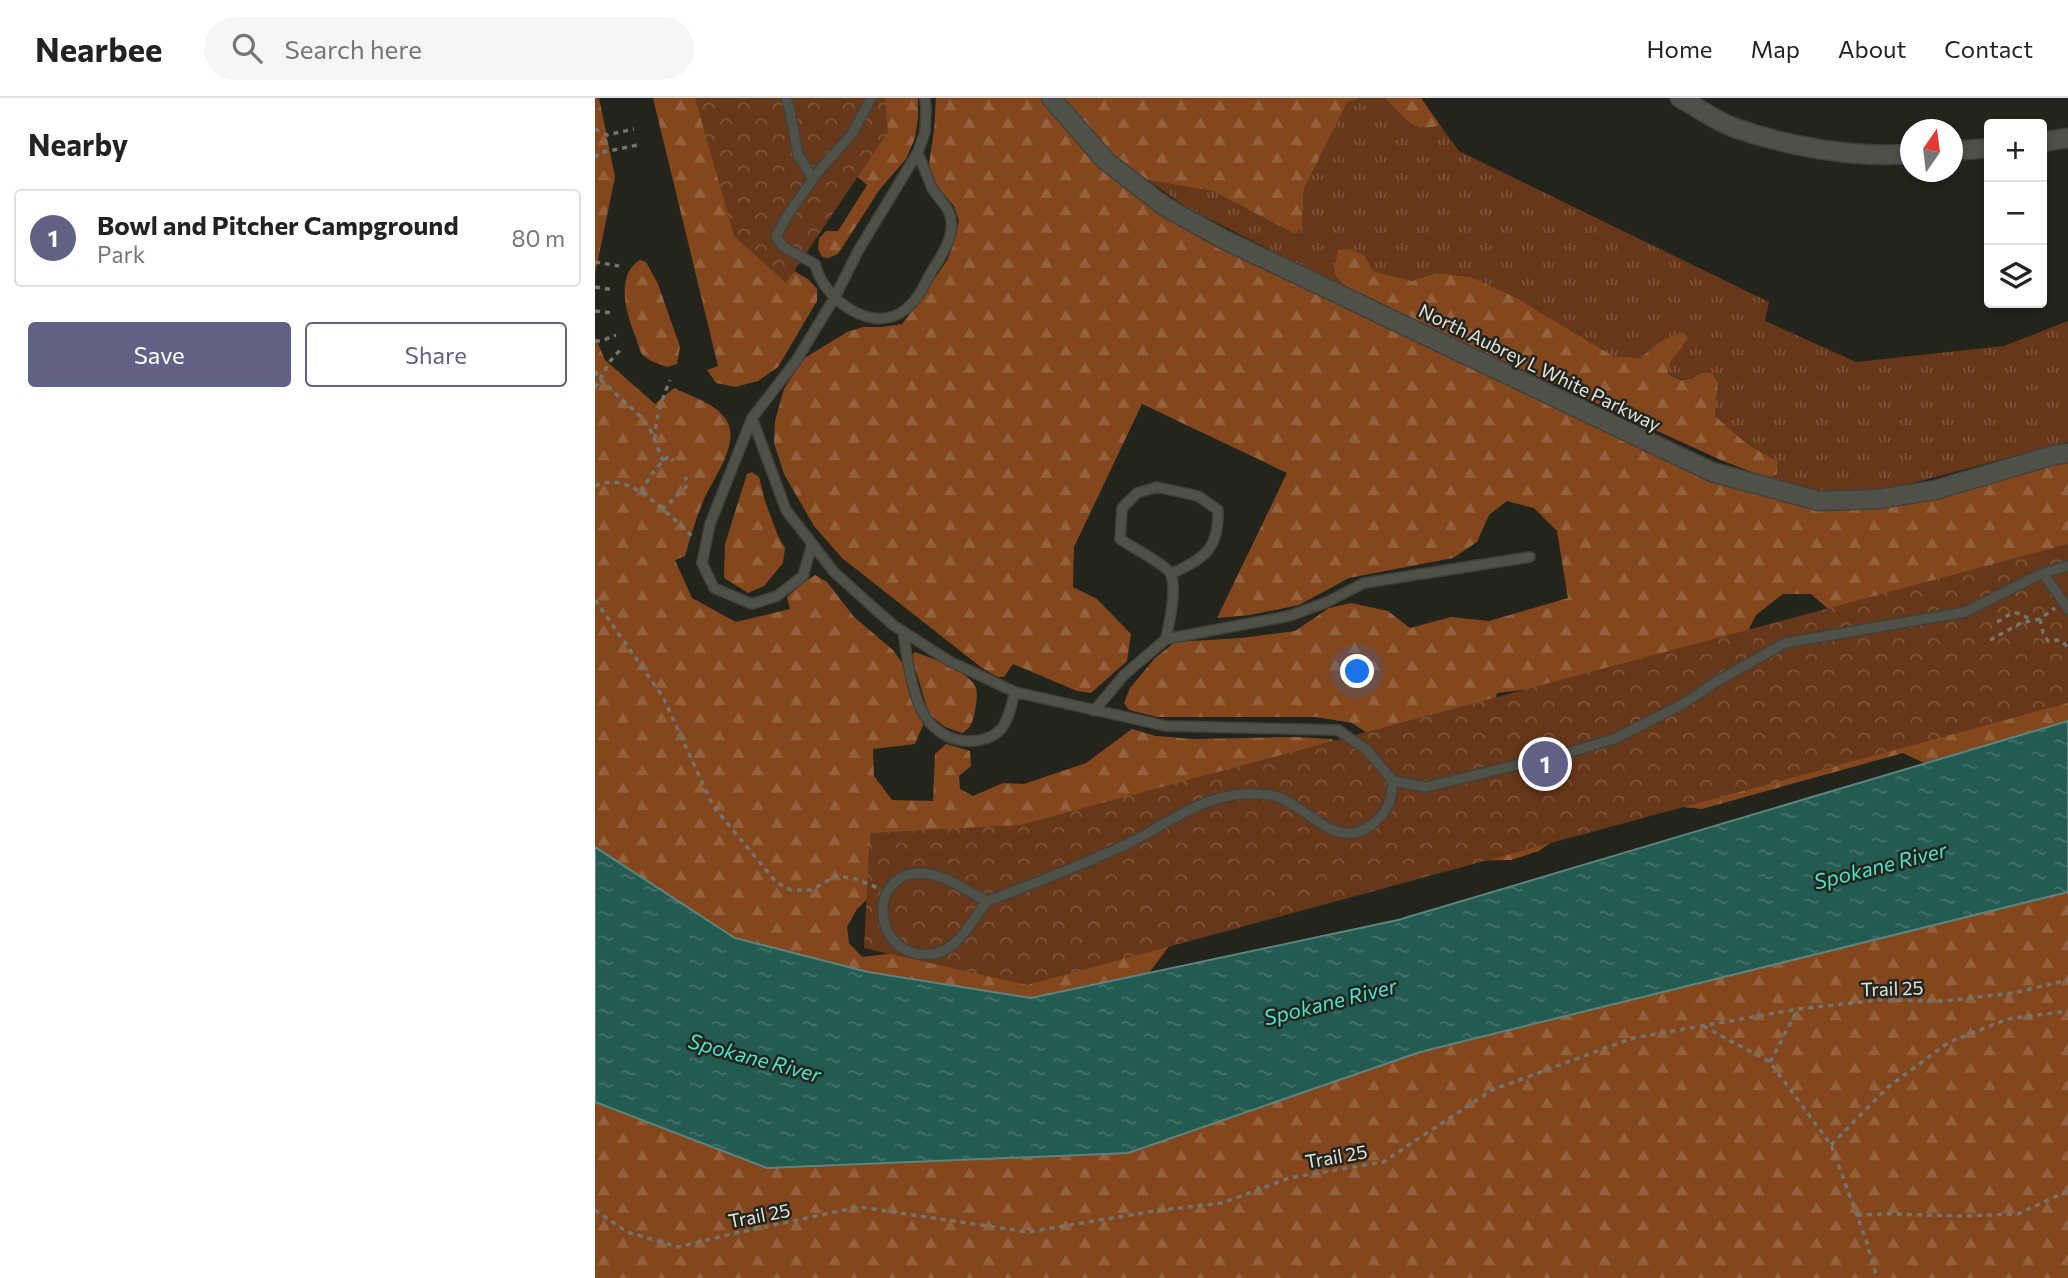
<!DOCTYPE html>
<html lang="en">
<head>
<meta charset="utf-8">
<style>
	:root { --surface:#fff; --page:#f6f6f6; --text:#222; --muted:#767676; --line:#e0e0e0; --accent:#606184 }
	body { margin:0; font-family:Commissioner,sans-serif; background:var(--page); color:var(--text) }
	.controls { position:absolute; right:21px; top:21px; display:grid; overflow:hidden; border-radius:7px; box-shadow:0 4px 10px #0003 }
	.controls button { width:63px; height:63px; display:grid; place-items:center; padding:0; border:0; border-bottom:2px solid var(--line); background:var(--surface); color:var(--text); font:35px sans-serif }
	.compass { position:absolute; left:1305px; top:21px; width:63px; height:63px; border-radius:50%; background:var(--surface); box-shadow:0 4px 10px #0003; rotate:14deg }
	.you { position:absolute; left:763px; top:574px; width:24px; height:24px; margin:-18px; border:5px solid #fff; border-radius:50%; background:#1a73e8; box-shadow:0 0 0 10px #1a73e833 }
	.badge { display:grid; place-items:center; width:46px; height:46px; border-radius:50%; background:var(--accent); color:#fff; font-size:23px; font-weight:700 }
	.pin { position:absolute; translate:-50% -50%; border:4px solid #fff; box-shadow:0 2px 7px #0006 }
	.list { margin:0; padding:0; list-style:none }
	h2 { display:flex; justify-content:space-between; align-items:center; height:91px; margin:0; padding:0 28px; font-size:30px }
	h2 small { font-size:23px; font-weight:400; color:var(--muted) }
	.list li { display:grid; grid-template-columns:46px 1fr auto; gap:21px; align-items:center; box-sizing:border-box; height:98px; margin:0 14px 14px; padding:0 14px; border:2px solid var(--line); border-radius:7px }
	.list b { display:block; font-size:26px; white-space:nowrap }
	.list p { margin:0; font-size:23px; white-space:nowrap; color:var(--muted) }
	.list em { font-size:23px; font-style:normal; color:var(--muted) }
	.actions { display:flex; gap:14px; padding:21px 28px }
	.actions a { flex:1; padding:16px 0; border:2px solid var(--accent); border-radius:7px; text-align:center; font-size:24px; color:var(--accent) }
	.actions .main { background:var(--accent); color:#fff }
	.icon { flex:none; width:38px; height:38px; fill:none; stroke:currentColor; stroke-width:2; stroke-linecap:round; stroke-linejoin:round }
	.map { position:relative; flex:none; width:1473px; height:1180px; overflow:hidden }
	header { display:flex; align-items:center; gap:42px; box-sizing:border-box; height:98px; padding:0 35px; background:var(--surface); border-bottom:2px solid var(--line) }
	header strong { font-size:33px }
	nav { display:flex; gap:38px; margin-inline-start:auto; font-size:24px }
	.search { width:490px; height:63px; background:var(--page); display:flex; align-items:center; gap:18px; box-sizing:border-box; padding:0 24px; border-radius:38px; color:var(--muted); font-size:26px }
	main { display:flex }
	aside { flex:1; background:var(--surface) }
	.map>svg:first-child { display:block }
</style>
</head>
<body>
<header>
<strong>Nearbee</strong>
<div class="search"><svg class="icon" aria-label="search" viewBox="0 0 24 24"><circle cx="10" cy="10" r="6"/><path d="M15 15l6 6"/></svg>Search here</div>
<nav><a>Home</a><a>Map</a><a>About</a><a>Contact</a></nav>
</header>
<main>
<aside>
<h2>Nearby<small></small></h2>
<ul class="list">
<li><span class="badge">1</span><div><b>Bowl and Pitcher Campground</b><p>Park</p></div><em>80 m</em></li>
</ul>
<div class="actions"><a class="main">Save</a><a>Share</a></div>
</aside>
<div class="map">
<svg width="1473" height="1180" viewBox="0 0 1473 1180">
	<defs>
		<pattern id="grass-tufts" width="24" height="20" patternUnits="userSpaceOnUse" patternTransform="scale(1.75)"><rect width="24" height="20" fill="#663718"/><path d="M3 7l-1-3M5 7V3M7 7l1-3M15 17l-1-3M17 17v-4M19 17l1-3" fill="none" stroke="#7c5439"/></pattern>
		<pattern id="forest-firs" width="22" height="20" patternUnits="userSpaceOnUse" patternTransform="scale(1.75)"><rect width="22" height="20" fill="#84471d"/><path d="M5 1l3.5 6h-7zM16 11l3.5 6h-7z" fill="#95613d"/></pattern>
		<pattern id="park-crowns" width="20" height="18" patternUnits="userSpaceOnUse" patternTransform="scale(1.75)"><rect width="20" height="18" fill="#663718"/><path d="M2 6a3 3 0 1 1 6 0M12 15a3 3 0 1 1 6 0" fill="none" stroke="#7c5439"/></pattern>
		<pattern id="water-ripples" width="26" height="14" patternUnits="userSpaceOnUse" patternTransform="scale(1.75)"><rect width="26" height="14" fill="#235b53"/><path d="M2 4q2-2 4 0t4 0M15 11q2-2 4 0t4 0" fill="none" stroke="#43726b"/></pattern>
	</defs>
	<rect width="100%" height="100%" fill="#23241c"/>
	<path fill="url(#grass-tufts)" d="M765,0h25c18,18 27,37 55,27l19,26 310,151 -4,19 91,41 148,-16 64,-25v121l-170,45 -48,6 -38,-3 -44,-12 9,-4 1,-12 -32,-19 -31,-27 3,-33 -17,-10c-13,9 -20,8 -33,1l3,-13 16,-23 -26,3 -21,17 -27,-2 -98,-59 -44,-20 -35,-4 -24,8 -39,-10 -8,-15 -17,34 -162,-83 -38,-27 64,11 83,43 7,-7 2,-38 43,-86z"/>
	<path fill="url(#forest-firs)" d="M0,0h4l16,79 -20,97z
		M58,0h74l59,168 23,14 8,9v12l-39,66 -20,14 -23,6 -19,-4 -9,-13 11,-4z
		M286,0h37v20l-3,20 -9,21 -26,30 -42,65 -10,4 -6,-1 -4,-8 1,-11 7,-7h12l29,-46 -13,-11z
		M341,0h105l22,29 40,41 499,259 216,78 250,-47v92l-227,70 -30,-26h-28l-27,21 -20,40 -180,31 -59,7 -21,69 -104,-26 -20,-13 -36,-6h-159l-28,-7 -5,-7 6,-15 25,-30 20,-16 66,-4 54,-7 34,-23 22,-5 37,8 22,17 41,-11 38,4 79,-23 -11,-67 -23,-23 -27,-7 -18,14 -12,27 -24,16 -104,20 -50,27 -49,10 -33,3 70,-145 -145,-69 -68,143 -1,40 24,12 34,35 -4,27 -36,32 -14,-2 -64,-27 -9,13h-6l-16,-9 -140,-110 -28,-32 -30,-52 -10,-31 1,-22 9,-32 19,-30 44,-27 16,-5h19l20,-3 11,-14 35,-51 7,-20 4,-18 -5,-15 -19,-22 -7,-13 6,-41z
		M467,0h298l-13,5 -43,86 -2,38 -7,7 -83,-43 -64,-11 -41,-28z
		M790,0h36l19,27c-28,10 -37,-9 -55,-27z
		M756,151l14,7 8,15 39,10 24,-8 35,4 44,20 98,59 27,2 21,-17 22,-9 5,6 -17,23 -3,13 12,6 11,-1 10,-6h11l6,10 -3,33 31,27 32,19 -1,12 -9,4 -45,-17 -375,-171 -14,-17 4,-23z
		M45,162l6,2 12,22 22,63 -3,17 -10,3c-8,-3 -19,-6 -25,-13 -3,-4 -4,-11 -6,-16 -9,-22 -22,-62 4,-78z
		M0,239l10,23 50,44 19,-16c18,9 45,16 54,35 11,25 -18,59 -26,81 -7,17 -12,35 -17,52l-10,4 17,38 44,24 54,-13 -3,-12 18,-16 10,-6 12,7 27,35 39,33 9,13 8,30 14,30 -9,21 -42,5 1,27 18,24 41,1 2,-47 11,-10 24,7 1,15 -12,10 1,13 13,7 30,-13 21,1 62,-21 46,-34 24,7 36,3 103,-2 36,2 25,12 -471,131 -28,27 -10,18 2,16 13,14 33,-4 1173,-303v71l-144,42 -21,-10 -201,56 -29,-3 -111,29 -23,16 -28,9 -56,1 -279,76 -27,36 -118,26 -163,-27 -133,-34 -140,-91z
		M157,374l7,5 6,24 13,35 7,12 -2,15 -19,23 -16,7 -24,-15 1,-34 22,-70z
		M319,554c16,5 57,20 62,36 2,7 0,15 -1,22 -2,10 -3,18 -13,23l-17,-6 -16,-13 -17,-56z
		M1473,794v386h-1473v-176l172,66 361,-15 292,-101z"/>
	<path fill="url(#park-crowns)" d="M100,0h190l3,34 -102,151 -52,-47z
		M1473,446v159l-1041,282 -163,-37 6,-115 150,-8z"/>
	<path fill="url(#water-ripples)" stroke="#5d847d" stroke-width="2" d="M1473,623v171l-648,160 -292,101 -361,15 -172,-66v-255l140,91 133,34 163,26 367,-78z"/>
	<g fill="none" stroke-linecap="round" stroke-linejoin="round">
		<defs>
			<path id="lane" d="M191,0l3,8 9,49 15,24
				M276,0l-19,36 -35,39 -30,43 -11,21 7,10 32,17c2,5 3,11 6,15 15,28 56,54 85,30 13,-10 19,-26 27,-40 10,-15 23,-35 17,-54 -3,-10 -13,-18 -18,-27 -4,-10 -8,-20 -12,-30
				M157,320l34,92 48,62 59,53 56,36 66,31 151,34 172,4 29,20 26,31 33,6 145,-35 43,-13 69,-35 36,-24 66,-37 180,-31 78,-39 25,-7
				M217,446l-9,32 -26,20 -25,8 -38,-16 -12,-25 8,-39 42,-106 44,-57 39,-64 23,-46 60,-99 7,-20 1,-23 -1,-11
				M1448,475l25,36
				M308,533c4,25 9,69 24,88 3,5 11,12 16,15 18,11 51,10 62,-11 5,-9 7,-21 10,-31
				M571,541c3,-17 12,-50 4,-66 -4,-8 -40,-27 -50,-34l2,-31 15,-15 20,-6 41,9 20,14c1,40 -14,48 -47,64
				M499,613l30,-36 42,-36 123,-23 36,-13 39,-20 166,-26
				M392,803c-12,16 -24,39 -42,49 -9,5 -17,5 -26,4 -45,-6 -51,-77 -1,-81 25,-1 48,18 69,28 44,-16 87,-33 129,-52 44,-18 83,-55 132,-55 8,0 19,0 27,2 31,9 60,55 95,30 18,-14 21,-23 23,-45"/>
			<path id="street" d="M456,0l55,63 58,45 59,33 489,233 107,29 59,-2 57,-9 119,-35 14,-2
				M1085,0c19,10 38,25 58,31 53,18 117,29 173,25
				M1447,44l26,-4
				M1358,53l36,-3"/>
		</defs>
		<use href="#lane" stroke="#40413b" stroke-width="12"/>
		<use href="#street" stroke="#40413b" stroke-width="21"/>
		<path stroke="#73746d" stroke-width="3.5" stroke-dasharray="5 5" stroke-linecap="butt" d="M0,31l12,6 27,-6
			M0,60l4,-5 39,-8
			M0,164l24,4
			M0,189l19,3
			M0,213l17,2
			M0,243h6l15,-6
			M0,273l5,8 41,38 9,12 13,32
			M0,290l16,-28 12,-13
			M60,341c0,-21 7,-39 15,-59
			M0,388c35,-18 76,32 100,53
			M46,394c8,-14 15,-26 28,-36l4,5
			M67,412l24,-23 1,-6 -2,-4
			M0,502l68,97 50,109 63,76 15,8h20l25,-14 20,3 22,9
			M1445,521l3,14 5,8 12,-1 8,7
			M1402,524c14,-8 17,-14 32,-3
			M1395,542l31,-17 19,-4 15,-11
			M1108,928l67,36 61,83 35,95 11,38
			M1175,964l28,-53
			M1236,1047l57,-58 61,-45 59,-23 60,-8
			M0,1112l32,22 51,15 58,-14 123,-26 169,25 127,-21 67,-8 67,-25 94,-16 109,-72 141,-52 165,-29 82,-9 65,1 68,-8 55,-13
			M1262,1117l32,-1 73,2 56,-2 50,-23"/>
		<use href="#lane" stroke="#4f5148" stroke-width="9"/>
		<use href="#street" stroke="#4f5148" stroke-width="18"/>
	</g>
	<g text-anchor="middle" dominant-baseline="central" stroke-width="5" stroke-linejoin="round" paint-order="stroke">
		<g font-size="19" fill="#e3e4df" stroke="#23241c">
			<text transform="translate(945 269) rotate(26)">North Aubrey L White Parkway</text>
			<text transform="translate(1297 890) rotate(-2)">Trail 25</text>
			<text transform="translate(741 1058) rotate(-10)">Trail 25</text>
			<text transform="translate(164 1117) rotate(-11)">Trail 25</text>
		</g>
		<g font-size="21" font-style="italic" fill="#4ae4d0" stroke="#23241c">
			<text transform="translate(1285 767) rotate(-14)">Spokane River</text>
			<text transform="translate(735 903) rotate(-14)">Spokane River</text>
			<text transform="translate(160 959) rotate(15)">Spokane River</text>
		</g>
	</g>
</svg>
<div class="controls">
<button>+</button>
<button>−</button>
<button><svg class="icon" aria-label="layers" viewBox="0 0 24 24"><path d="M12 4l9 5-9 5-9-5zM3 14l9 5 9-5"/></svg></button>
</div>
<svg class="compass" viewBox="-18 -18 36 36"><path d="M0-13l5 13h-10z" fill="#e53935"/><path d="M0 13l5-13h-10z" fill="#767676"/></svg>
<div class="you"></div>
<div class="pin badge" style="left:950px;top:666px">1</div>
</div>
</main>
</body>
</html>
